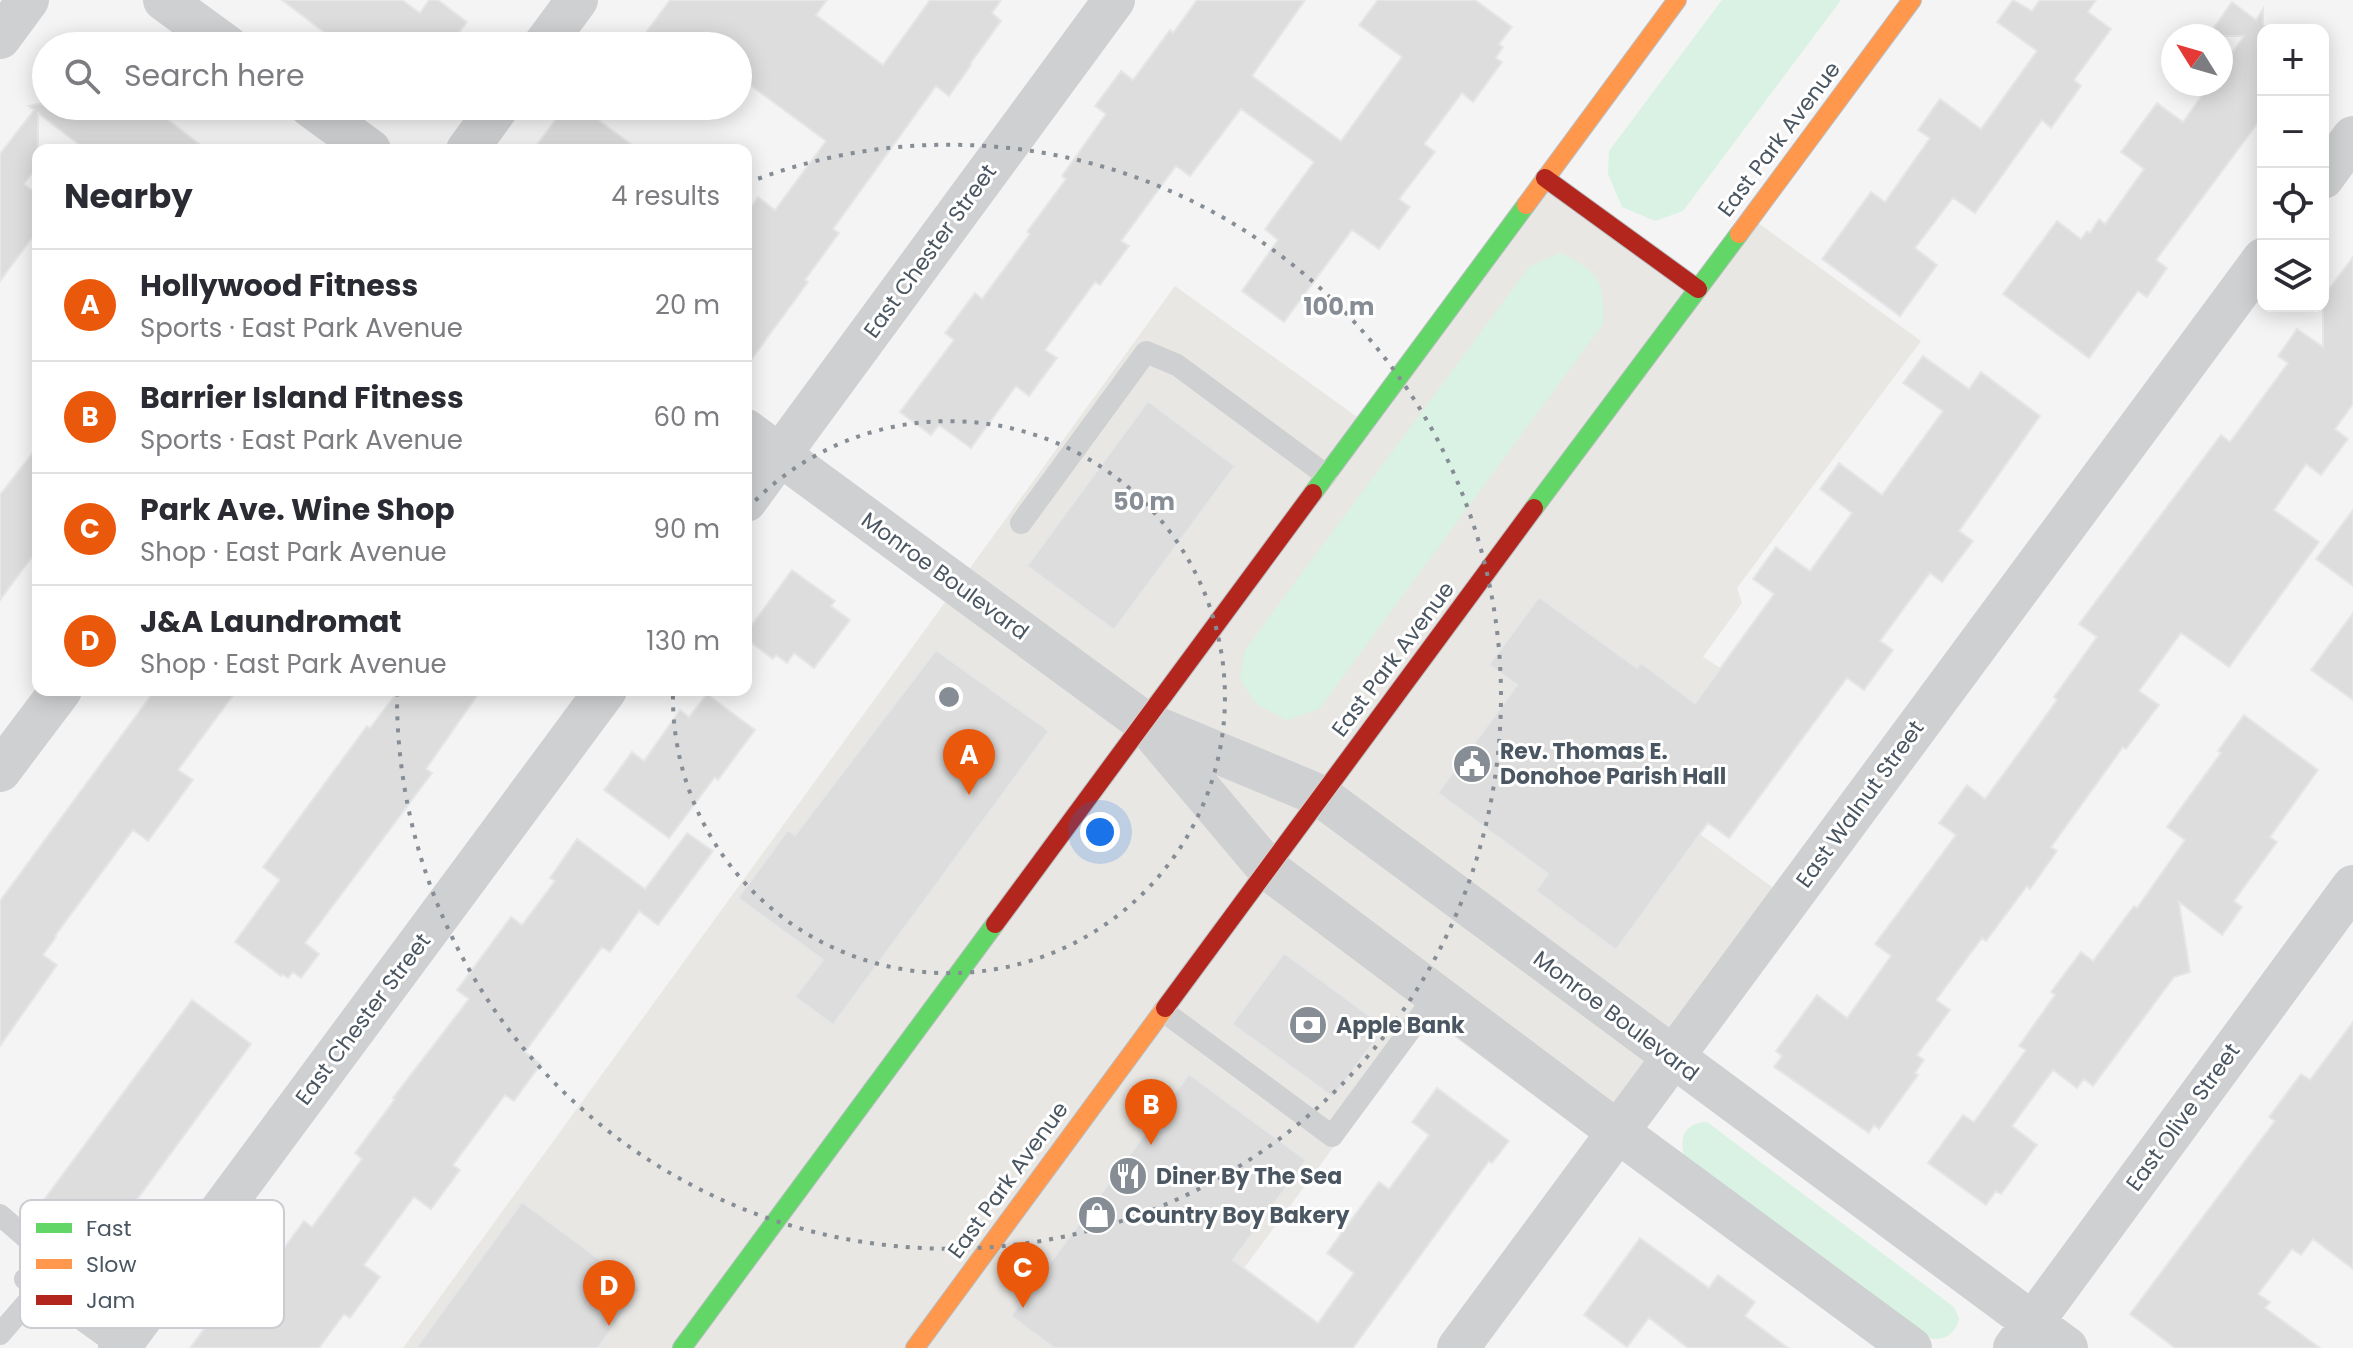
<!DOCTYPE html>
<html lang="en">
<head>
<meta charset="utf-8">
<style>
	:root { --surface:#fff; --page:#f2f2f3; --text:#2b2b33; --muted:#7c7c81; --line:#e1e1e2; --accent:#ea580c }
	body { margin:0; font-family:Poppins,sans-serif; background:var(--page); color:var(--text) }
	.controls { position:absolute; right:24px; top:24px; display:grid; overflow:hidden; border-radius:16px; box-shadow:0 4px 20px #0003 }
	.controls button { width:72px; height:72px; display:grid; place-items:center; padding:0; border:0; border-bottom:2px solid var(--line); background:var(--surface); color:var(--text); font:40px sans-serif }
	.compass { position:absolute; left:2161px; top:24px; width:72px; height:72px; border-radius:50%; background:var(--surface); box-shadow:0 4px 20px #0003; rotate:307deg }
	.you { position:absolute; left:1100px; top:832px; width:28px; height:28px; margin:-20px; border:6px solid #fff; border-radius:50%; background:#1a73e8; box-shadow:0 0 0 12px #1a73e833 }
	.badge { display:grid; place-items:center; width:52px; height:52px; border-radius:50%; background:var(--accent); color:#fff; font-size:26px; font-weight:700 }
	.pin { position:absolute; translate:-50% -66px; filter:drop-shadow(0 2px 4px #0008) }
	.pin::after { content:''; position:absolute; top:42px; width:28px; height:24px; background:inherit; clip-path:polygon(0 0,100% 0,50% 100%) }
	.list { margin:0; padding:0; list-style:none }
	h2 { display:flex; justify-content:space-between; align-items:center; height:104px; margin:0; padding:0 32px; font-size:34px }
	h2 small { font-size:26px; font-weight:400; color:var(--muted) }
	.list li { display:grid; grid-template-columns:52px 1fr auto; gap:24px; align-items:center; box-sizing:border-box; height:112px; padding:0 32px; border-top:2px solid var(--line) }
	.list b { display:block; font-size:30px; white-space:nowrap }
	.list p { margin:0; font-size:26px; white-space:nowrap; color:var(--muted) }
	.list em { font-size:26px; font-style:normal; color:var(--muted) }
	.icon { flex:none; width:44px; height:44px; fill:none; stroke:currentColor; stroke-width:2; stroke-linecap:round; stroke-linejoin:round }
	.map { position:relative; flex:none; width:2353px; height:1348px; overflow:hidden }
	.search { position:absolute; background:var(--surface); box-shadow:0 4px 20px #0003; left:32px; top:32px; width:720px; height:88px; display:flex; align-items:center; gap:20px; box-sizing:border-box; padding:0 28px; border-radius:44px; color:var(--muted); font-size:30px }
	.panel { position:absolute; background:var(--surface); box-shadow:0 4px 20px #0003; left:32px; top:144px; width:720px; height:552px; border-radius:16px }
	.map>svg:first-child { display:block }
</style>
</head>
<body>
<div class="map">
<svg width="2353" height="1348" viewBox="0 0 2353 1348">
	<rect width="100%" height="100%" fill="#f4f4f4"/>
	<path fill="#e8e7e3" d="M1543,170l152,111 51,-67 175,127 -184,247 5,15 -39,54 19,12 -85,119 157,115 -185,248 -180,-133 -244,330h-782l772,-1062 185,133z"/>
	<path fill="#d9f2e3" d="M1722,0h119l-158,211 -28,10 -33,-14 -14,-33 1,-23z
		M1560,253c39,18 45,27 43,71l-284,385 -32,11 -30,-15 -17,-26 5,-29 285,-384z
		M1707,1122l247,185 5,12c-5,15 -11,20 -27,20l-248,-183c-5,-21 2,-33 23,-34z"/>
	<path fill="#ddddde" stroke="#e5e6e7" stroke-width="2" d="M282,0h120l18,13 9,-13h9l29,22 -18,24h-107z
		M670,0h157l-11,15 67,50 47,-65h71l-9,13 9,8 -31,43 1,1 -22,31 -13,-10 -103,143 6,4 -34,47 3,2 -62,85v-152l12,-18 17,13 51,-69 -88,-65v-30h-102z
		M1197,0h108l-53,76 89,65 61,-84 -43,-32 19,-25h97l37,27 -13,17 4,3 -7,11 6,4 -29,40 -11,-9 -38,51 11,8 -36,47 11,8 -31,42 -27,-19 -68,92 -42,-31 36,-51 -13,-11 49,-67 -73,-53 -51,67 -14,-10 -55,75 8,5 -29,39 -5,-3 -50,68 12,8 -28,38 -13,-10 -45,62 -32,-23 -8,10 -31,-23 54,-72 -9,-7 30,-40 7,6 48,-65 -3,-2 39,-53 -4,-3 44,-62 -11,-8 26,-35 12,9 37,-50 3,3z
		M2013,0l19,11 8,-11h56l-8,12 23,17 -37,51 7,6 -30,42 -9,-8 -67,93 -22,-15 -38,50 22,17 -37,51 -78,-57 49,-67 14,10 45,-64 -12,-8 22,-31 41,30 56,-78 -40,-29z
		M2232,2l24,18 7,-11v16l7,5h-7v86l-107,144 11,8 -20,29 -9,-6 -49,67 -86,-64 54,-73 24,18 6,-8 3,2 9,-14 6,5 39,-55 -23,-17 36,-49 26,19 27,-38h11v-15l23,-33h-36z
		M38,104l112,2 57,44h-121l-48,-37v52l-14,19 14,11v35l-38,51v-127l34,-44 -5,-4z
		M566,106h13l60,44h-106z
		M2353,257v147l-18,25 13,10 -27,36 -15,-11 -32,46 45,32 -90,125 -48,-34 -42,58 20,14 -33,44 -3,-2 -72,100 6,4 -27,38 -3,-3 -41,55 -4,-3 -46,62 14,10 -33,45 7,5 -9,13 3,2 -39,54 -5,-4 -5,8 -95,-66 8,-11 -6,-5 41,-56 30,23 44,-62 -16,-12 81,-109 -17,-12 28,-38 18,14 42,-57 30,-42 -3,-3 43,-60 -18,-13 142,-189 9,7 58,-79 -10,-7 19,-27 26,18v-50z
		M1923,356l46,33 12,-17 59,44 -81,115 14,10 -31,41 -12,-9 -50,68 13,9 -29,40 -17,-12 -118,160 -21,-15 -92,127 -80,-59 12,-17 -110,-81 79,-108 -28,-20 50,-68 98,71 4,-5 54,40 79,-109 -21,-15 23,-32 34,24 42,-58 -32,-24 19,-26 43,32 61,-84 -40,-28z
		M1148,401l87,65 -121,164 -87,-64z
		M38,446v103l-38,51v-105z
		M2353,510v76l-37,-27z
		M792,570l43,31 -4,5 19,14 -36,48 -20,-15 -7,10 -11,-8 -3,4 -27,-20v-6z
		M2353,613v87l-42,-30z
		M936,650l113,81 -216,294 -38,-28 28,-37 -85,-62 50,-68 7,5z
		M155,690h82l-59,80 15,10 -45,61 -15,-11 -78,106 1,1 -13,18 14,10 -57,81v-145z
		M399,690h82l-55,79 6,4 -127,170 14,11 -18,24 -8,-6 -5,6 -6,-4 -1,2 -46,-34 45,-62 -17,-13 104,-141 3,2z
		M707,694l48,36 -37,50 -3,-3 -46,61 -65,-48 28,-38 12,9 36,-51 9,7z
		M2244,715l74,55 -48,67 7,5 -43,59 8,6 -20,28 -43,-33 11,70 -16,5 -81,109 -9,-7 -7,9 -24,-18 -41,56 25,19 -36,49 -5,-3 -10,14 -58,-42 35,-48 11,7 52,-72 -7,-4 36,-51 -4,-3 30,-40 12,9 41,-55 3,2 48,-68 -18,-13 54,-74 -3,-2z
		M687,833l26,18 -55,74 -19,-14 -29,41 -8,-5 -77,105 16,12 -27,37 -9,-6 -52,70 7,5 -29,39 -17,-12 -50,68 16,12 -30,41 -6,-4 -25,34h-129l58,-79 13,10 43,-58 8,6 50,-68 -7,-6 40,-54 -2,-1 76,-99 -12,-9 54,-73 11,8 33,-44 -5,-3 27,-39 68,50z
		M1284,953l101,74 -52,70 -101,-73z
		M192,1000l59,44 -154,210 -7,-5 -8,10 -53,-39z
		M2353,1022v247l-40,-30 -12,16 -9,-6 -34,45 12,8 -5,6 55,40h-145l-45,-34 145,-193 -6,-4 32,-43 9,6z
		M1189,1074l117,86 -73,100 85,63 36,-50 -27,-20 52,-71 10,7 40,-54 -17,-13 25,-34 72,53 -17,22 -3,-2 -136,187h-299l-43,-32z
		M522,1202l118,87 -42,59h-182z
		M1640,1238l69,50 9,-13 37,27 -10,14 43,32h-100l-39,-30 -22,29 -43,-32z"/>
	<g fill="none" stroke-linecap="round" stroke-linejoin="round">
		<defs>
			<path id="fast" d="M1313,493l213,-288
				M1534,508l205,-274
				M682,1348l313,-424"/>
			<path id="slow" d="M1526,205l151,-205
				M1739,234l173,-234
				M915,1348l250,-340"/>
			<path id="jam" d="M1545,178l153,111
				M995,924l318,-431
				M1165,1008l369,-500"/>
		</defs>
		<use href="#fast" stroke="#b9bec3" stroke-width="20"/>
		<use href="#slow" stroke="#b9bec3" stroke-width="20"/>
		<use href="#jam" stroke="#b9bec3" stroke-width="20"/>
		<path stroke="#ced0d2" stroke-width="22" d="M1021,523l125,-171 31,13 149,110
			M1163,1011l169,125 104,-141
			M0,1215l59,51 -59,68
			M25,1279l95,68"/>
		<path stroke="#ced0d2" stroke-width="42" d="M164,0l63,46
			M0,38l28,-38
			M543,46l34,-46
			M310,106l60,44
			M467,150l32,-44
			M2323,178l30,-41
			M746,430l398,292
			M746,501l368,-501
			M0,771l61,-81
			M119,1348l487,-658
			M1458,1348l805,-1089
			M1911,1348l-293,-216 -350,-263 -124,-147 177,74 746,552
			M2014,1348l339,-462"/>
		<use href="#fast" stroke="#63d668" stroke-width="18"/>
		<use href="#slow" stroke="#ff974d" stroke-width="18"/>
		<use href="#jam" stroke="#b3261e" stroke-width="18"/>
	</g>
	<g fill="none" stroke="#868d94" stroke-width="4" stroke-dasharray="4 8">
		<path d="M747 509A276 276 0 1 1 673 692"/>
		<path d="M747 183A552 552 0 1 1 397 692"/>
	</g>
	<defs>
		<symbol id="civic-disc" viewBox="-11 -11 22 22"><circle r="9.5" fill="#868d94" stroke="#fff"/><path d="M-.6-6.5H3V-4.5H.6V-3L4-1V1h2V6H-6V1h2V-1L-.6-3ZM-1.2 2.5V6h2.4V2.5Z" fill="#fff"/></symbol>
		<symbol id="bank-disc" viewBox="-11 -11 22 22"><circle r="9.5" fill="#868d94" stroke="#fff"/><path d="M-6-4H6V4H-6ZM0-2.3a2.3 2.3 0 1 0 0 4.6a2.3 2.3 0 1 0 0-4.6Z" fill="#fff"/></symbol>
		<symbol id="restaurant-disc" viewBox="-11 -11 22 22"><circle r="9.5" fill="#868d94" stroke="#fff"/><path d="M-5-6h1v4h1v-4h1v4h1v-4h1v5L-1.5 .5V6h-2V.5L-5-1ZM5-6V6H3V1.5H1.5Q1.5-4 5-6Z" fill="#fff"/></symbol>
		<symbol id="shop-disc" viewBox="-11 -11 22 22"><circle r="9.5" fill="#868d94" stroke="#fff"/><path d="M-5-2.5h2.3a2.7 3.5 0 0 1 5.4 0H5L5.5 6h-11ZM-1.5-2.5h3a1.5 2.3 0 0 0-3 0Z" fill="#fff"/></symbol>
	</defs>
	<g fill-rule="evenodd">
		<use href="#civic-disc" x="1450" y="742" width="44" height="44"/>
		<use href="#bank-disc" x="1286" y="1003" width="44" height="44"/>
		<use href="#restaurant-disc" x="1106" y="1154" width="44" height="44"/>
		<use href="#shop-disc" x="1075" y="1193" width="44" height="44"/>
	</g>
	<g text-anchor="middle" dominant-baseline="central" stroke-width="6" stroke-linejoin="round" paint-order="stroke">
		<g font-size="22" fill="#4a5661" stroke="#fff">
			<text transform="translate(1779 139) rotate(-53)">East Park Avenue</text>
			<text transform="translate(930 251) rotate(-54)">East Chester Street</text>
			<text transform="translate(945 576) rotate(36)">Monroe Boulevard</text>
			<text transform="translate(1393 659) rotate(-53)">East Park Avenue</text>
			<text transform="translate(1860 804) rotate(-54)">East Walnut Street</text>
			<text transform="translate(1616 1016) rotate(37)">Monroe Boulevard</text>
			<text transform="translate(363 1019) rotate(-53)">East Chester Street</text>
			<text transform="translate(2183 1117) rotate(-54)">East Olive Street</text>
			<text transform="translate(1008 1180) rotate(-54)">East Park Avenue</text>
		</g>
		<g font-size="22" font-weight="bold" fill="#4a5661" stroke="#fff" text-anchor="start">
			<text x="1500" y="751">Rev. Thomas E.<tspan x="1500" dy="25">Donohoe Parish Hall</tspan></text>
			<text x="1336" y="1025">Apple Bank</text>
			<text x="1156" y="1176">Diner By The Sea</text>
			<text x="1125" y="1215">Country Boy Bakery</text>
		</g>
	</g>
	<rect x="20" y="1200" width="264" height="128" rx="12" fill="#fff" stroke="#c9ccd0" stroke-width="2"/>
	<rect x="36" y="1223" width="36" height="10" fill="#63d668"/>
	<rect x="36" y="1259" width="36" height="10" fill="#ff974d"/>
	<rect x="36" y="1295" width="36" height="10" fill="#b3261e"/>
	<g font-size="22" fill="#4a5661">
		<text x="86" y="1236">Fast</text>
		<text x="86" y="1272">Slow</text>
		<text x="86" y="1308">Jam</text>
	</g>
	<circle cx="949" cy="697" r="12" fill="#868d94" stroke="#fff" stroke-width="4"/>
	<g font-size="24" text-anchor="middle" font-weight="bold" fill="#868d94" stroke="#fff" stroke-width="6" stroke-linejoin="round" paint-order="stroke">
		<text x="1339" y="315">100 m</text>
		<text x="1144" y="510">50 m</text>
	</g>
</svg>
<div class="controls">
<button>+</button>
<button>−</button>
<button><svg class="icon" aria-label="locate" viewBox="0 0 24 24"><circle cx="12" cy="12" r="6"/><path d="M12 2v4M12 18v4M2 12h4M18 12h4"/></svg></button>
<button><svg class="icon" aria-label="layers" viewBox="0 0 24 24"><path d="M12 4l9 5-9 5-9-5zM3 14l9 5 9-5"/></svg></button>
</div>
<svg class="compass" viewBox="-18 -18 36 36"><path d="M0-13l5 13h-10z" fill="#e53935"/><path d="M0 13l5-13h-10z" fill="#7c7c81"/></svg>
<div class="you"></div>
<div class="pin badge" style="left:969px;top:795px">A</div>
<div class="pin badge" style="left:1151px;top:1145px">B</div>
<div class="pin badge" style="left:1023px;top:1308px">C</div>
<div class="pin badge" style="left:609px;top:1326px">D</div>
<div class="search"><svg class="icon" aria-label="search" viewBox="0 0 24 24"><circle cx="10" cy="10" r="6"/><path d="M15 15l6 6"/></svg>Search here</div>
<section class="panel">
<h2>Nearby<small>4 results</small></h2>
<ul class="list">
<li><span class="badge">A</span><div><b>Hollywood Fitness</b><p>Sports · East Park Avenue</p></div><em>20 m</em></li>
<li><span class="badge">B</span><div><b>Barrier Island Fitness</b><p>Sports · East Park Avenue</p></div><em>60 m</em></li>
<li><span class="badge">C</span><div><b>Park Ave. Wine Shop</b><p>Shop · East Park Avenue</p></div><em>90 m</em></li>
<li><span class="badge">D</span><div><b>J&amp;A Laundromat</b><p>Shop · East Park Avenue</p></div><em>130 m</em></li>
</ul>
</section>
</div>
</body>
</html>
